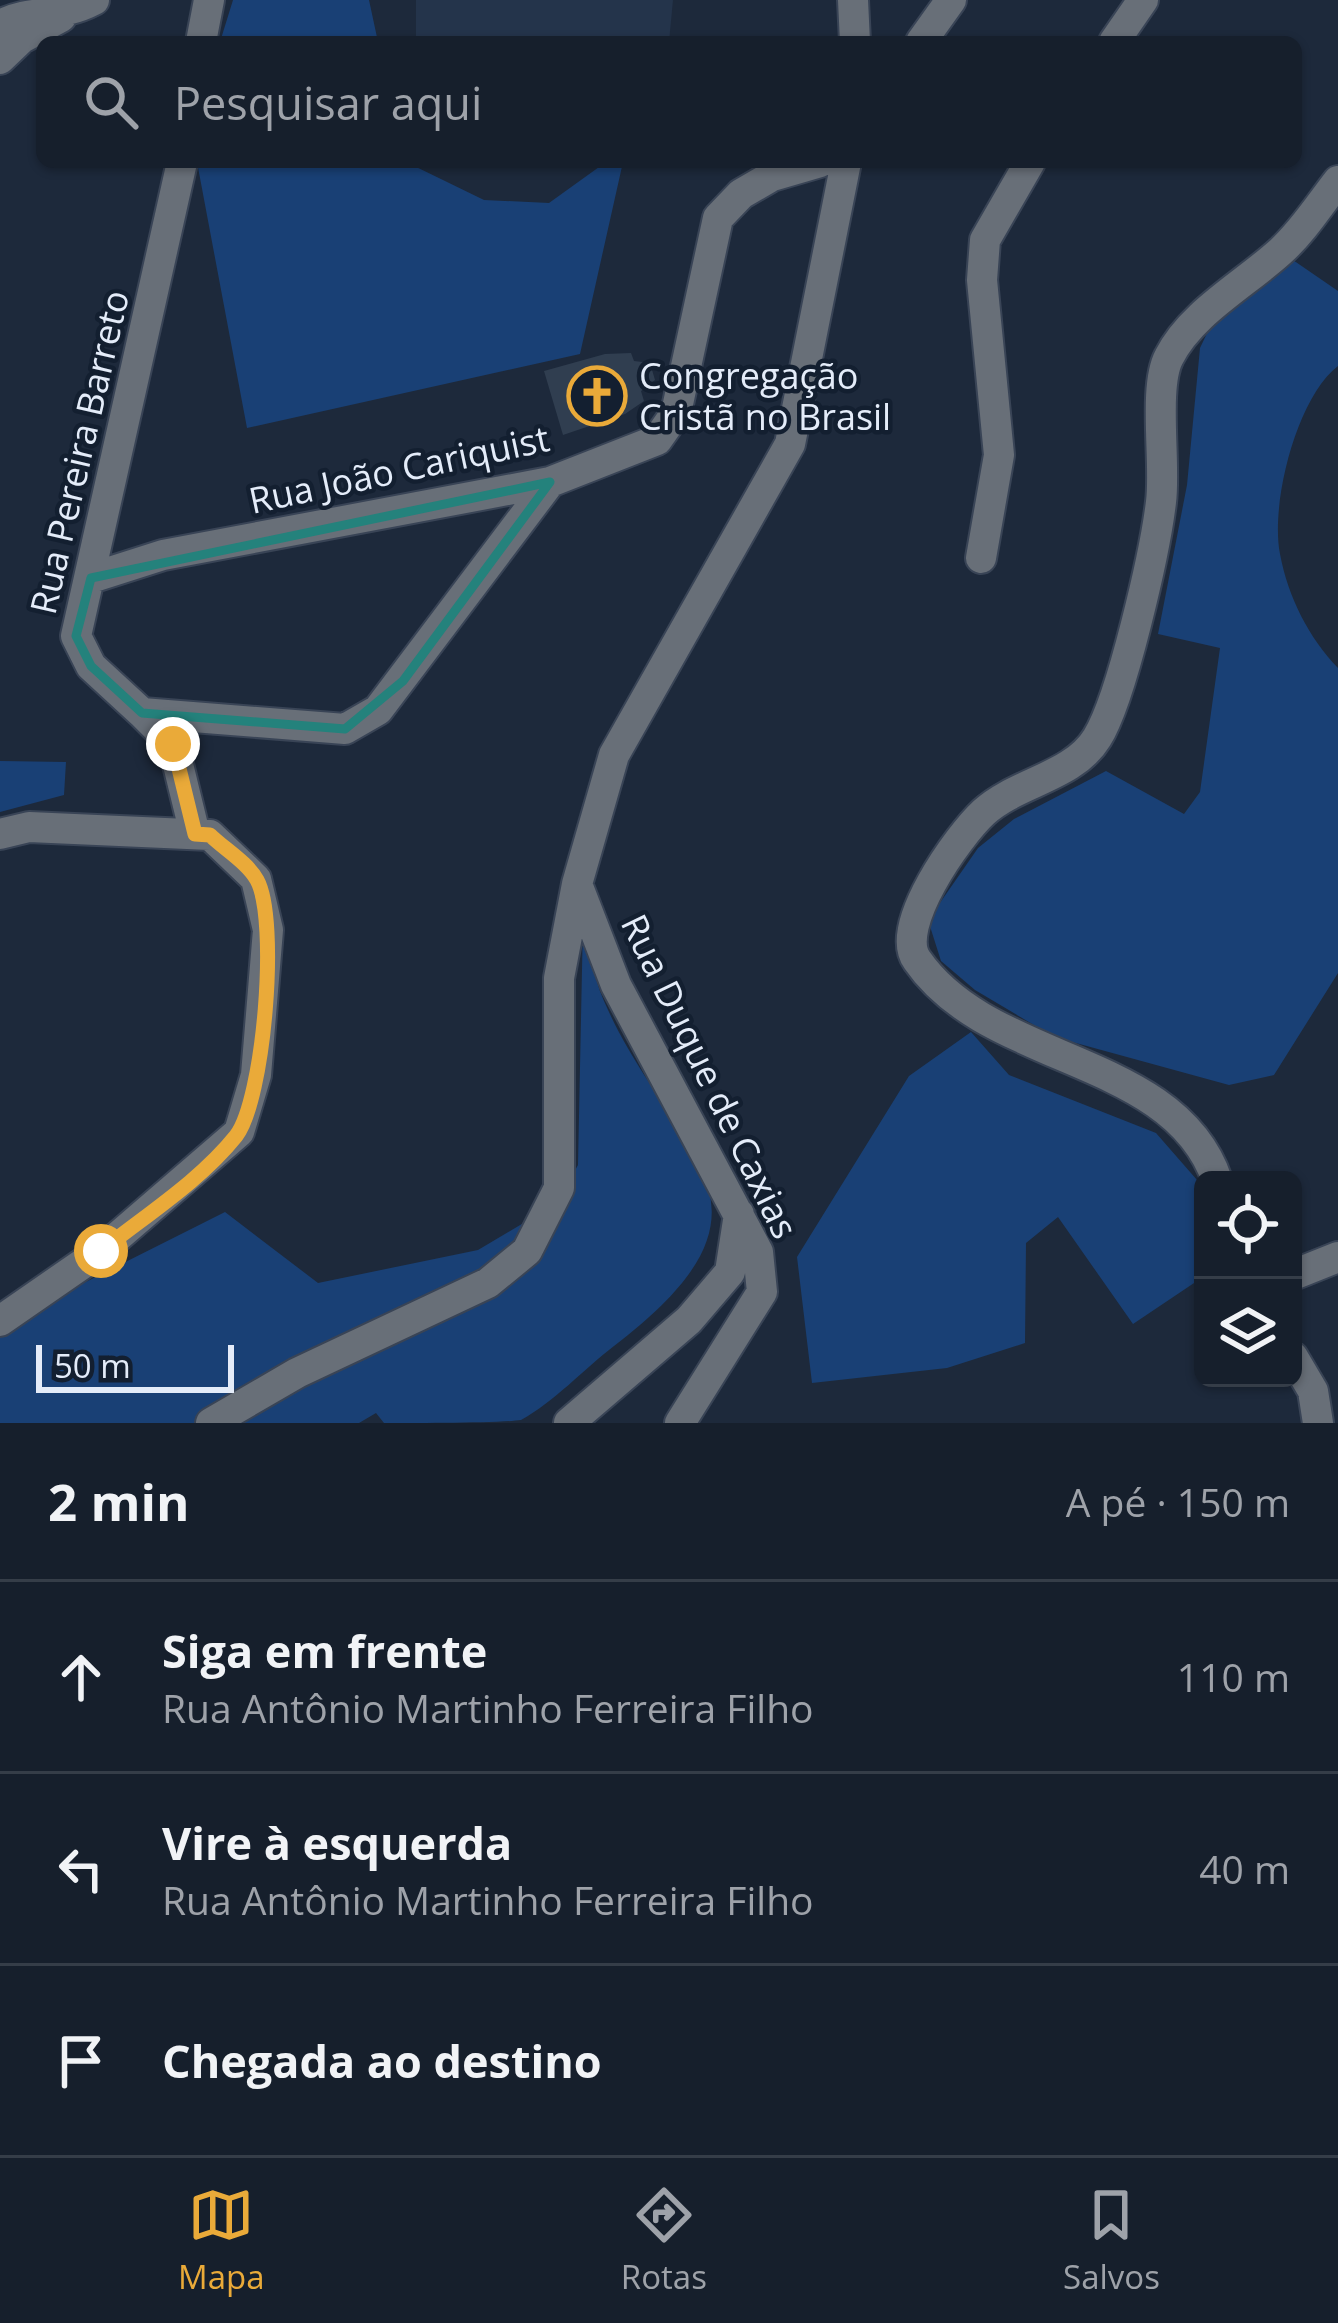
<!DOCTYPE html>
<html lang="pt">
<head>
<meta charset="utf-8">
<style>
	:root { --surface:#161f2c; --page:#232c38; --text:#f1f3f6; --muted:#9ea2a9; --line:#353d48; --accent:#eaaa39 }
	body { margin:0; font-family:"Open Sans",sans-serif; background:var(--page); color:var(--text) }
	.controls { position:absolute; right:36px; bottom:36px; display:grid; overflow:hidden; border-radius:18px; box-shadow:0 3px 9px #0004 }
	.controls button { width:108px; height:108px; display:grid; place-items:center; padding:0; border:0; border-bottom:3px solid var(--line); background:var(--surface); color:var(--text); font:60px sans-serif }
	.scale { position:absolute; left:36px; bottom:30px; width:198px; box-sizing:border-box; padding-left:12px; border:6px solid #e4ecf9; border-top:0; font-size:33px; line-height:42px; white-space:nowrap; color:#e4ecf9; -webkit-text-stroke:9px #131f30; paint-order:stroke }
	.stop { position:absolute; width:36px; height:36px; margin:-27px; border:9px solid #eaaa39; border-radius:50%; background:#fff }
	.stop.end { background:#eaaa39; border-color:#fff; box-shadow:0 3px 12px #0008 }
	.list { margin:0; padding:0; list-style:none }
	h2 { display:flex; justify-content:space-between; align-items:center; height:156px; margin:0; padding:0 48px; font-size:51px }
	h2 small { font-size:39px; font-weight:400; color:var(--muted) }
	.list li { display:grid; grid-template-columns:78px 1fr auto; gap:36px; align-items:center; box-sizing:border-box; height:192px; padding:0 48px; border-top:3px solid var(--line) }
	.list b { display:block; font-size:45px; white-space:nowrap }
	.list p { margin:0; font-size:39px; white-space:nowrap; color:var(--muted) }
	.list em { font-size:39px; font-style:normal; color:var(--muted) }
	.icon { flex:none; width:66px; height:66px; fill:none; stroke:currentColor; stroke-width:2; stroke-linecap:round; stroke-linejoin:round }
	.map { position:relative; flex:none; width:1338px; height:1423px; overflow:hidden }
	.search { position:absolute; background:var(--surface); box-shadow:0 3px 9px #0004; left:36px; right:36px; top:36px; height:132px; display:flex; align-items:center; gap:30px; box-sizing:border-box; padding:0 42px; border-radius:18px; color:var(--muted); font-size:45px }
	.sheet { height:732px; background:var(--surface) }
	nav { display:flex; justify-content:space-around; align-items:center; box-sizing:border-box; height:168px; border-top:3px solid var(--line); background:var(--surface); font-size:33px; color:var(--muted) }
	nav a { display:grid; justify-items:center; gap:6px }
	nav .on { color:var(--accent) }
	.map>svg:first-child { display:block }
</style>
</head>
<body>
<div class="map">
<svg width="1338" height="1423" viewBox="0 0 1338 1423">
	<rect width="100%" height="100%" fill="#1d293b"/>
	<path fill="#24344b" d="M416,0h257l-4,42h-253z"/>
	<path fill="#194075" d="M233,0h136l9,42h-158z
		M197,162h209l78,38 65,3 57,-41h17l-43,192 -333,74z
		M1290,258l48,33v75c-41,31 -68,137 -58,188 8,43 29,84 58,114v305l-64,102 -45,10 -175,-48 -79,-47 -34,-29 -13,-41 50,-72 36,-29 92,-48 78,43 16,-22 20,-144 -62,-14 29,-149 13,-137 18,-38z
		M0,761l66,1 -2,33 -64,17z
		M583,921c7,26 10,56 21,80 66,153 200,200 10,345 -30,23 -60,56 -93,74 -21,3 -108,3 -137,3l-8,-10 -17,10h-359v-98l225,-113 93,71 160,-33 79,-47 21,-38z
		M971,1032l38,43 147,58 41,47 6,97 -70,47 -75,-107 -32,26 -1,100 -78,25 -135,15 -15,-126 112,-181z"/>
	<path fill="#303e50" d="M631,353l3,8 16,2 5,17 -14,11 3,10 -19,13 -62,21 -19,-64 61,-17z"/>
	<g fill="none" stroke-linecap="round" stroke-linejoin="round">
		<defs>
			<path id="minor" d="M853,0l2,42
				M0,25c34,-17 58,-6 94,-25
				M201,42l8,-42
				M921,42l30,-42
				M1114,42l29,-42
				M0,59l22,-21 39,-21
				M182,162l-106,474 15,30 51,47 203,16 33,-19 172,-228
				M981,558l18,-103 -17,-175 3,-40 45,-78
				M91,578l72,-23 387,-73 107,-42 19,-27 42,-195 23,-24 31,-18 48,-14
				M142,713l31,31 22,90
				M0,834l29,-7 181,8 46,44 12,51 -12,145 -17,57 -138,119 -101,70
				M1217,1180c-43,-126 -227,-114 -300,-220 -24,-33 41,-124 67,-148 33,-30 89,-35 113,-74 25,-40 58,-186 64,-236 5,-38 -8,-115 8,-145 22,-44 76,-73 112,-106 22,-20 39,-47 57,-70
				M1293,1275l45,-18
				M1293,1357l20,34 5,32
				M211,1423l86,-50 191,-90 39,-32 32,-63v-210l18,-94
				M569,1423l120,-103 41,-48 9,-58
				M680,1423l82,-131 -4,-40 -142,-267 -39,-101 37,-129 176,-311 56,-282"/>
		</defs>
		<use href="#minor" stroke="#394456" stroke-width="34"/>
		<use href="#minor" stroke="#686f78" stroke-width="30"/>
	</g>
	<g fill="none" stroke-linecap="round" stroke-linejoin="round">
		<path stroke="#eaaa39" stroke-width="15" d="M101,1251c45,-36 99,-70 135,-115 28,-36 43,-216 21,-256 -9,-17 -34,-32 -47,-45l-15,-1 -22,-90"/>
	</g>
	<path fill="none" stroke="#24827c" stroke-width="9" stroke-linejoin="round" d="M550,482l-147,199 -58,48 -203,-16 -51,-47 -15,-30 15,-58z"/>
	<defs>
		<symbol id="church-ring" viewBox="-11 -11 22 22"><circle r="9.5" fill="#131f30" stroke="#eaaa39" stroke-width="1.5"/><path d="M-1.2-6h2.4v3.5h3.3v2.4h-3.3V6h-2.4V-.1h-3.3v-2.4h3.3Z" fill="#eaaa39"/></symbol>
	</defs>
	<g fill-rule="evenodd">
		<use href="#church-ring" x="564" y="363" width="66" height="66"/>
	</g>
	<g text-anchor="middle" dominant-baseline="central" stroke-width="9" stroke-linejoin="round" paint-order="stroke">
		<g font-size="36" fill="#e4ecf9" stroke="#131f30" text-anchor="start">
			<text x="639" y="375">Congregação<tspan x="639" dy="41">Cristã no Brasil</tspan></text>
		</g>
		<g font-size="36" fill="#e4ecf9" stroke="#131f30">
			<text transform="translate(79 452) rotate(-77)">Rua Pereira Barreto</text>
			<text transform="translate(399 469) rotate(-12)">Rua João Cariquist</text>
			<text transform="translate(710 1076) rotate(64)">Rua Duque de Caxias</text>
		</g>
	</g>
</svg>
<div class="controls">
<button><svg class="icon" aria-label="locate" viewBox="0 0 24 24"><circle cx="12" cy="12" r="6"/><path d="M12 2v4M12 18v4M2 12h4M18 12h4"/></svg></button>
<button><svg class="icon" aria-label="layers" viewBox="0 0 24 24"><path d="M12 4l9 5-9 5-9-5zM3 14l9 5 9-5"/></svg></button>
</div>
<div class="scale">50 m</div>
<div class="stop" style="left:101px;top:1251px"></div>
<div class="stop end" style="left:173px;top:744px"></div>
<div class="search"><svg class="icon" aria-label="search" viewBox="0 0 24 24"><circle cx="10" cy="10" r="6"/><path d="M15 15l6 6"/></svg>Pesquisar aqui</div>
</div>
<section class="sheet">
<h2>2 min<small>A pé · 150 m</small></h2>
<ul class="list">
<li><svg class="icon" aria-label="ahead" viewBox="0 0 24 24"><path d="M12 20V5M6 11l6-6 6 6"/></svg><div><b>Siga em frente</b><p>Rua Antônio Martinho Ferreira Filho</p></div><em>110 m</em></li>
<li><svg class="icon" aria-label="left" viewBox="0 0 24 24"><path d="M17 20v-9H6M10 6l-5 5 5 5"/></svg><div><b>Vire à esquerda</b><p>Rua Antônio Martinho Ferreira Filho</p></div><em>40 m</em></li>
<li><svg class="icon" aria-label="arrive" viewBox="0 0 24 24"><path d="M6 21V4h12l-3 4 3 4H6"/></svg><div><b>Chegada ao destino</b></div></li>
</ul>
</section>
<nav>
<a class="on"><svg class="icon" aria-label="map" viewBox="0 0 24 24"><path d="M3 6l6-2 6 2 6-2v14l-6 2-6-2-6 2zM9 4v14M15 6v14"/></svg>Mapa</a>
<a><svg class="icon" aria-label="directions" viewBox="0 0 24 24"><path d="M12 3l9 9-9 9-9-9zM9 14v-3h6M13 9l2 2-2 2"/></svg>Rotas</a>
<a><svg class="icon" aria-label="saved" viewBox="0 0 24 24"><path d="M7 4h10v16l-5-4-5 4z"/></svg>Salvos</a>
</nav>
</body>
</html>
